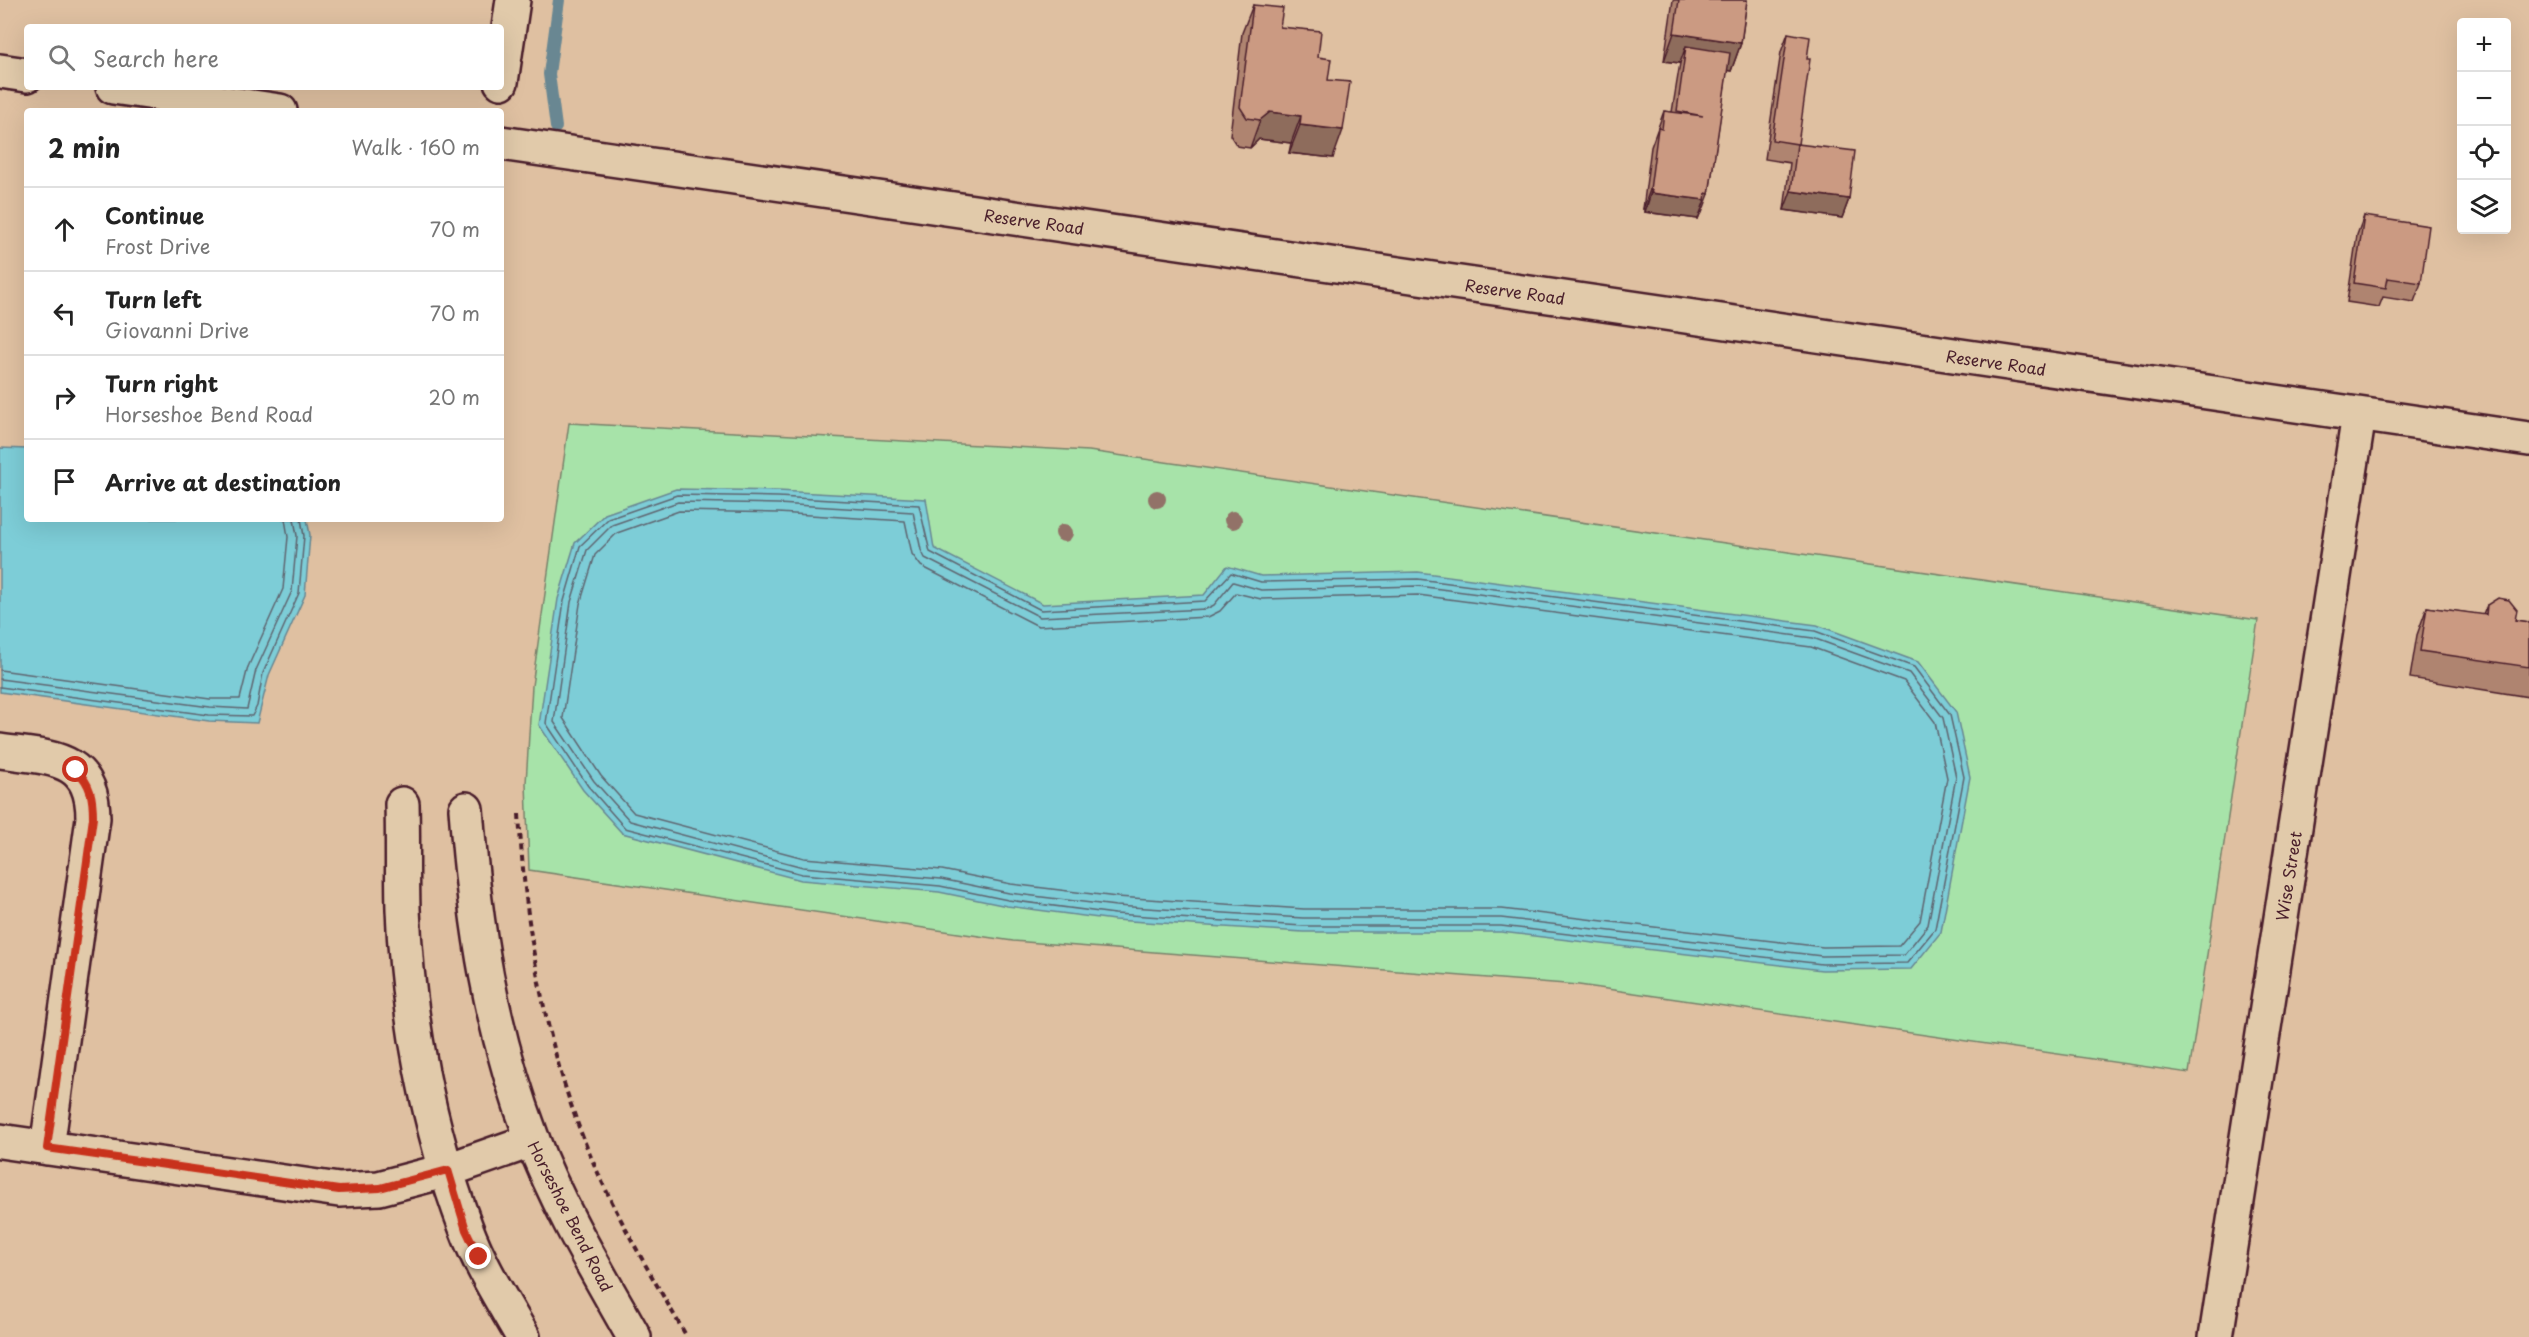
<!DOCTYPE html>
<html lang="en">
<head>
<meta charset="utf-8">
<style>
	:root { --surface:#fff; --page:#f2f2f2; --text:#222; --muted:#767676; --line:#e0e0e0 }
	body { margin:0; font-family:"Playpen Sans",sans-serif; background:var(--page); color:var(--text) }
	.controls { position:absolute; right:18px; top:18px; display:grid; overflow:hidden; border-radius:6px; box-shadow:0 6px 24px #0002 }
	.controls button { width:54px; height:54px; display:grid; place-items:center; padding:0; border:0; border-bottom:2px solid var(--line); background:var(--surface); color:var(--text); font:30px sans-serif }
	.stop { position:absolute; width:18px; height:18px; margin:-14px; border:4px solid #c8321e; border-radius:50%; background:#fff }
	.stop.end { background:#c8321e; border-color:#fff; box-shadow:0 2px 6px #0008 }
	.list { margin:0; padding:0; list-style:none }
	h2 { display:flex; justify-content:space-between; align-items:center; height:78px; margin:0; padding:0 24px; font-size:26px }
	h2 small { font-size:20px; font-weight:400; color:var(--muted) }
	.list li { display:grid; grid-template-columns:39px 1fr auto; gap:18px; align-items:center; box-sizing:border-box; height:84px; padding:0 24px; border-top:2px solid var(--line) }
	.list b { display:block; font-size:22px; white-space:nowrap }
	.list p { margin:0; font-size:20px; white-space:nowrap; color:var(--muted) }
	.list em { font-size:20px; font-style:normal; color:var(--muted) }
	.icon { flex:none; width:33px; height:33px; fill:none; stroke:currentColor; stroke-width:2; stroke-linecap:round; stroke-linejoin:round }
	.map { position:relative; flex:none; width:2529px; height:1337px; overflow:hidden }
	.search { position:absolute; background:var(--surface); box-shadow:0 6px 24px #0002; left:24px; top:24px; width:480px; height:66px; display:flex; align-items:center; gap:15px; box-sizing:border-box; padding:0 21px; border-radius:6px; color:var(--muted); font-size:22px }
	.panel { position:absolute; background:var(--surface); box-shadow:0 6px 24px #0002; left:24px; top:108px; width:480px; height:414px; border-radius:6px }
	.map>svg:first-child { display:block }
</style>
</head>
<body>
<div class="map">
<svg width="2529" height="1337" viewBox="0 0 2529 1337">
	<rect width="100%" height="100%" fill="#dfc0a1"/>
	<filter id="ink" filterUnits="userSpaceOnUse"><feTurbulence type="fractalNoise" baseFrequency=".0167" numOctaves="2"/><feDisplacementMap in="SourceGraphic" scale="12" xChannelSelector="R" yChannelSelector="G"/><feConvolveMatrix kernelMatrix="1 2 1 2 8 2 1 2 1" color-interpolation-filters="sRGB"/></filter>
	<g filter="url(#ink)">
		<path fill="#a7e3a9" stroke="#78816a" stroke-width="1.5" d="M569,423l520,28 1169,169 -69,453 -610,-88 -566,-44 -484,-71 -3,-87 6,-97z"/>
		<path fill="#7dcdd7" stroke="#698792" stroke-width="1.5" d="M0,448l27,1v70h280l3,16 -5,60 -36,80 -12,48 -48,-2 -209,-29z
			M676,489l102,2 148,8 8,49 109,56 161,-9 23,-29 34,10 157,-4 399,53 101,37 38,50 14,65 -29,155 -30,37 -89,1 -321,-38h-198l-189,-12 -107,-14 -68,-14 -138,-12 -179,-47 -39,-43 -44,-65 19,-126 17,-56 30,-29z"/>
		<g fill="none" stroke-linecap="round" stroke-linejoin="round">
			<path stroke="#5e6570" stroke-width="1.5" d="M677,495l101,2 141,8 11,47 111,58 164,-9 26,-28 30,9 157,-3 397,52 99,36 36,48 14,62 -29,152 -28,34 -85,1 -321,-38h-198l-188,-12 -107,-14 -68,-14 -138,-12 -177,-46 -37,-42 -42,-63 18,-122 16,-55 28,-27z
				M678,502l100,2 135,8 8,38 4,8 115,59 166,-8 8,-4 19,-23 28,8 157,-4 395,52 96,35 34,45 13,59 -28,148 -24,30 -82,1 -321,-38h-198l-187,-12 -107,-13 -68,-14 -138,-12 -173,-46 -36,-40 -40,-59 17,-120 16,-52 25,-25z
				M679,511l99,2 127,8 7,33 9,12 117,60 170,-9 12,-6 16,-18 25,6 157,-4 393,52 93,34 31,41 12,56 -27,143 -21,25 -76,1 -321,-38h-198l-187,-12 -106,-13 -69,-14 -138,-12 -170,-45 -33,-37 -38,-58 17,-114 15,-49 22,-22z
				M0,670l210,29h30l8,-32 35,-78 5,-52 -3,-18
				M0,679l210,28 37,2 9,-39 36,-79 5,-55 -3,-17
				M0,687l209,28 43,1 5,-10 6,-33 36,-80 5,-57 -3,-17"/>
			<path stroke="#698792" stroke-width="12" d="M556,127l-7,-53 10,-74"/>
			<defs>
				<path id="minor" d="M501,82l12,-82
					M0,751c49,7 93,4 93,67l-46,330
					M0,1141l339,49 40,-2 69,-18"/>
				<path id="tertiary" d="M0,71l27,4
					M113,87l167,24
					M501,143l2028,296
					M402,804c1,35 0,70 1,105 4,107 25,219 63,319 14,38 37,74 57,109
					M466,809c9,118 24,218 66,329 26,69 66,135 102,199
					M448,1170l85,-30
					M2216,1337l143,-922"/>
			</defs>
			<use href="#minor" stroke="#4a1f2b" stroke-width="38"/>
			<use href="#tertiary" stroke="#4a1f2b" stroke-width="38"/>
			<path stroke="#4a1f2b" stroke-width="4" stroke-dasharray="6 4.5" stroke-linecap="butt" d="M519,814c6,109 23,214 61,316 28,73 68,140 107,207"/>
			<use href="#minor" stroke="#e1caaa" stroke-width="33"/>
			<use href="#tertiary" stroke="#e1caaa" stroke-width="33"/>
		</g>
		<g fill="#927267">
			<circle cx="1157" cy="499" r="9"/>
			<circle cx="1233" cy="520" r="9"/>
			<circle cx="1064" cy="533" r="9"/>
		</g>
		<path fill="#af8470" stroke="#4a1f2b" stroke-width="1.5" d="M1673,0h74l-6,43 -10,28 -4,-1 -18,124 -7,19 -1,-1 -3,7 -53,-7v-3h-2l8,-62 13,-36 8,1 8,-49 -16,-2z
			M1253,5l65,52 10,23 5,78 -44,-5 2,-10 -32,-4 -9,9 -13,-2 -7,-11 12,-102z
			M1788,33l10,111 51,55 -7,19 -58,-8 6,-47 -25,-4 16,-107z
			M2364,216l57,67 -7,19 -31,-5 -4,10 -32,-5 10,-67z
			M2487,605l28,15 14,2v75l-119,-19 7,-43 10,-28 56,8z"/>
		<path fill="#8e6c5b" stroke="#4a1f2b" stroke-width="1.5" d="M1674,33l67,10 -10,28 -47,-7 2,-18 -6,17 -16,-2z
			M1270,112l31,4 -10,27 -32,-4 -9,9 10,-28z
			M1300,125l43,5 -10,28 -44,-5z
			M1650,190h2l-7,19h-2z
			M1791,191l58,8 -7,19 -58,-8z
			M1651,193l54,7 -7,19 -53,-7z"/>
		<path fill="#cb9a82" stroke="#4a1f2b" stroke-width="1.5" d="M1679,0h68l-6,43 -67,-10z
			M1253,5l30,3 -3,19 41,4 -3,26 13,2 -3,21 22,2 -7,48 -43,-5 1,-9 -31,-4 -10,8 -13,-2 -7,-11z
			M1788,33l22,4 -3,22h3l-12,85 57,7 -6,48 -58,-8 6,-47 -25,-4z
			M1686,46l44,7 -21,141 -3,-1 -1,7 -54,-7 1,-3h-2l8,-62 4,1 2,-18 39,5 -26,-5z
			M2364,216l65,10 -8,57 -33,-5 -2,10 -32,-5z
			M2498,598l11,2 8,10 -2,10 14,2v45l-109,-16 7,-44 59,8 1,-10z"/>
	</g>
	<g fill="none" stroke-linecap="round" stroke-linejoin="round" filter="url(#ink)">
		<path stroke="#c8321e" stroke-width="8" d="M76,770c15,14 17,28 17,48l-46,330 292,42 41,-2 68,-18 18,60 13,27"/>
	</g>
	<g text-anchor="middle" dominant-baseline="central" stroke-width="6" stroke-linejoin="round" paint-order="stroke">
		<g font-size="16" fill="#4a1f2b" stroke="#e1caaa">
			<text transform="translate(1034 221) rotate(8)">Reserve Road</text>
			<text transform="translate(1515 291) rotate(8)">Reserve Road</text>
			<text transform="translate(1996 362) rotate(8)">Reserve Road</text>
			<text transform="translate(2288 876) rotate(-81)">Wise Street</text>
			<text transform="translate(571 1216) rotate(63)">Horseshoe Bend Road</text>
		</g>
	</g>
</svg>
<div class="controls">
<button>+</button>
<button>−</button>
<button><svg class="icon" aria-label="locate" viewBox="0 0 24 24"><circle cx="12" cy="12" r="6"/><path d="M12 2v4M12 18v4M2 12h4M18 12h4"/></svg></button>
<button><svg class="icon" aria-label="layers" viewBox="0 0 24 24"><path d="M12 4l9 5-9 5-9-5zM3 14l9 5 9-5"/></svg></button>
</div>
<div class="stop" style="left:76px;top:770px"></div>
<div class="stop end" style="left:479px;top:1257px"></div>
<div class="search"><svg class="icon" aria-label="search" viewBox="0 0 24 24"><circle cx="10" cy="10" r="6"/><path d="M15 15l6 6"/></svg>Search here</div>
<section class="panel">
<h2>2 min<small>Walk · 160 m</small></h2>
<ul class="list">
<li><svg class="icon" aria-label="ahead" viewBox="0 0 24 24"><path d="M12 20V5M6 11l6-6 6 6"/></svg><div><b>Continue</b><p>Frost Drive</p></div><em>70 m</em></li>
<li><svg class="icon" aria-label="left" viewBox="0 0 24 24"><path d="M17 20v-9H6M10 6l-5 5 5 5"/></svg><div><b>Turn left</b><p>Giovanni Drive</p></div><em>70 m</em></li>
<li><svg class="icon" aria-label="right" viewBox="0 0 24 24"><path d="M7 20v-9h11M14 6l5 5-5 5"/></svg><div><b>Turn right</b><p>Horseshoe Bend Road</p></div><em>20 m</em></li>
<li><svg class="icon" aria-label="arrive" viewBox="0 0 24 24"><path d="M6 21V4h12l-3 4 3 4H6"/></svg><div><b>Arrive at destination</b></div></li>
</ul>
</section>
</div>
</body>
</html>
